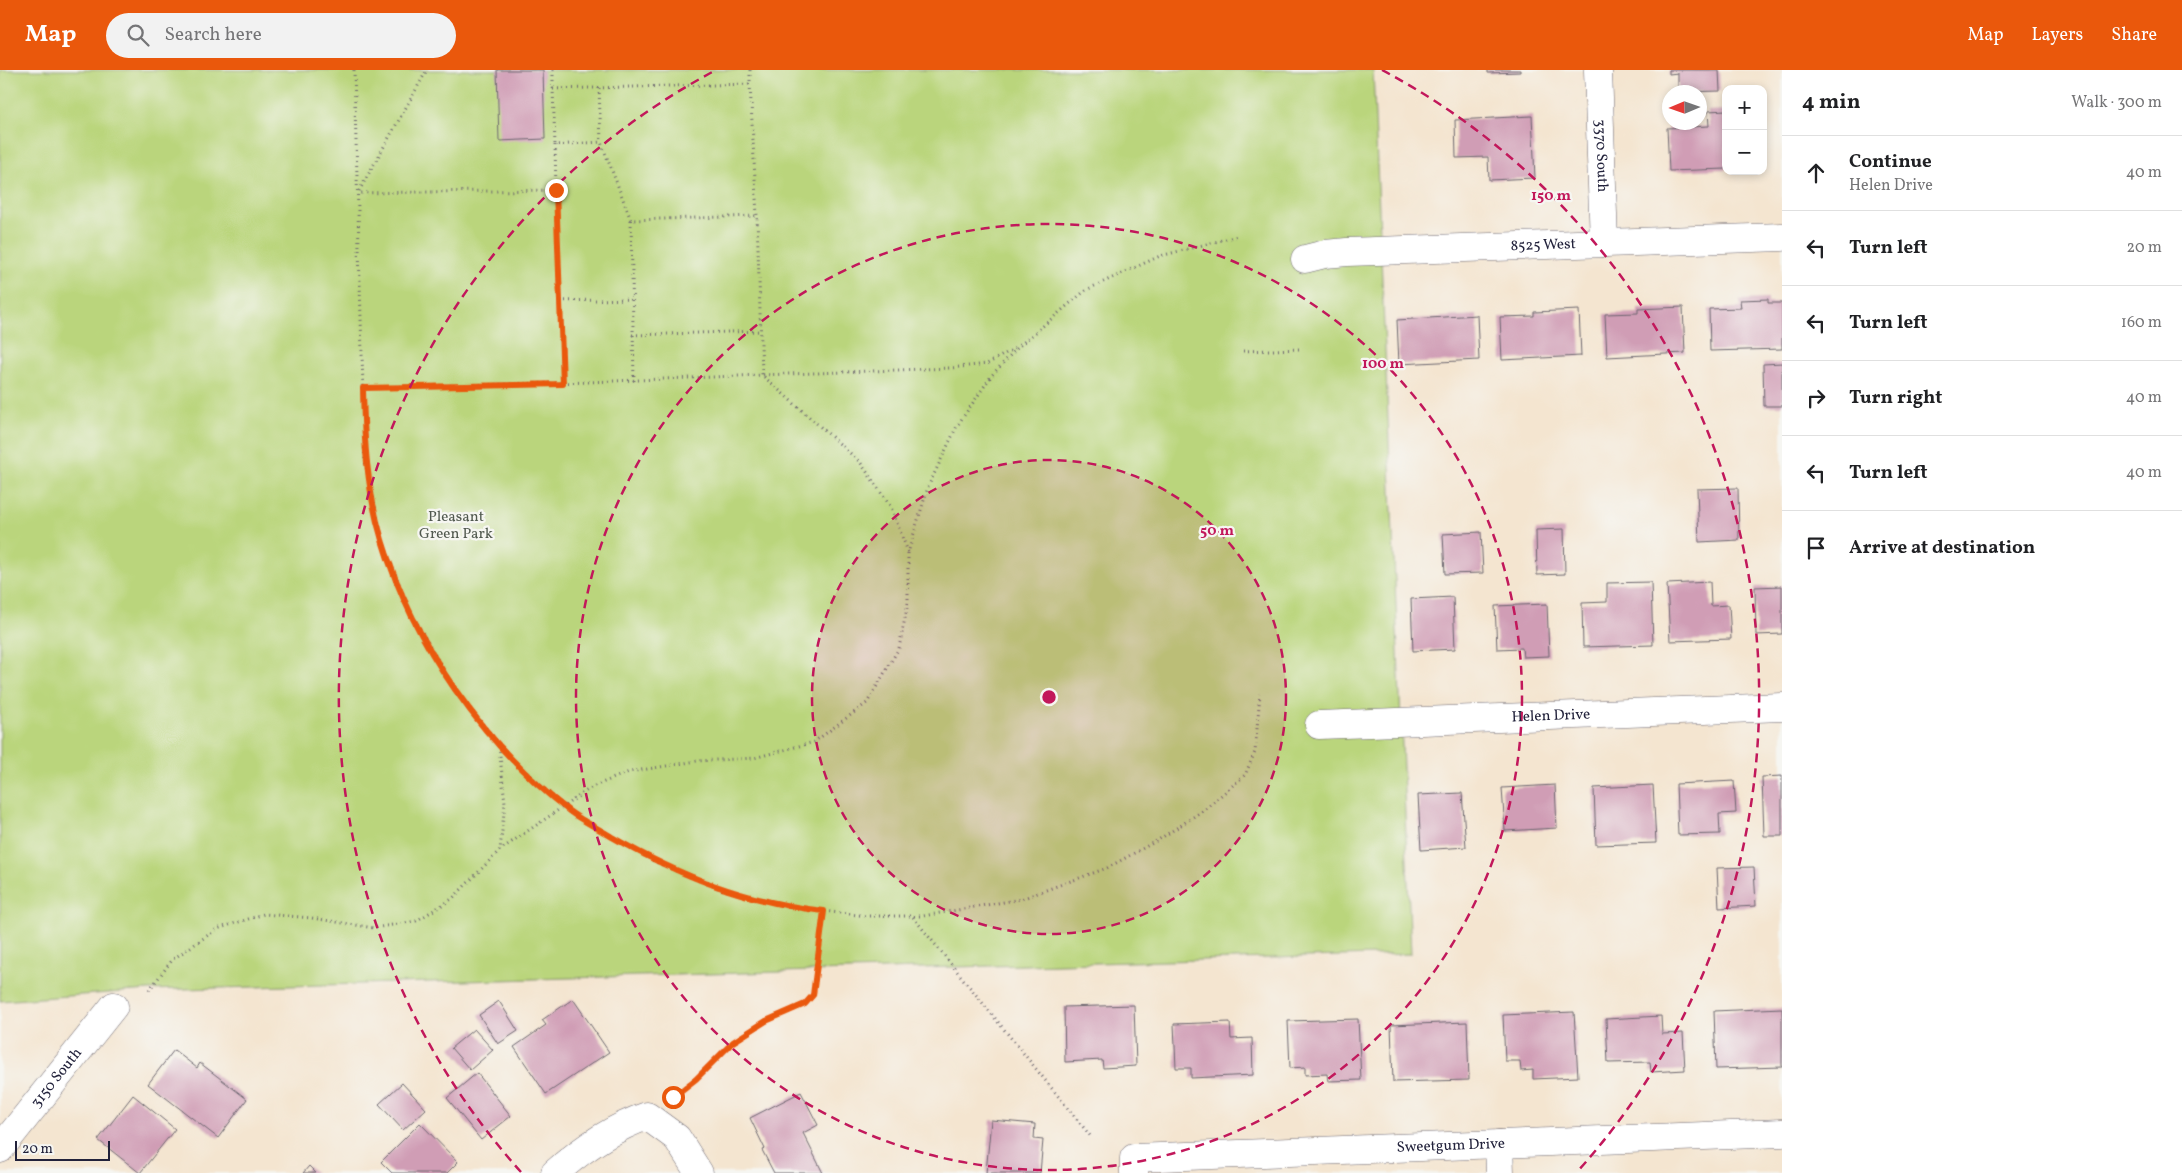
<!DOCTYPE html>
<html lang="en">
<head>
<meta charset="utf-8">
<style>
	:root { --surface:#fff; --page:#f2f2f2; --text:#202124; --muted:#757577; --line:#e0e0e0; --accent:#ea580c }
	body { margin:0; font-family:Vollkorn,serif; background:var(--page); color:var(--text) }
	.controls { position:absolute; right:15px; top:15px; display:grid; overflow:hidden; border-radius:10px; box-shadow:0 2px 8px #0003 }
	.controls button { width:45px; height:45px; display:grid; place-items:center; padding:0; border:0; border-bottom:1px solid var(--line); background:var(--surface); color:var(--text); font:25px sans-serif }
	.compass { position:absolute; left:1662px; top:15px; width:45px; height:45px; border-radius:50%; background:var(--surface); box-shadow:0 2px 8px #0003; rotate:268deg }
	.scale { position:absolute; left:15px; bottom:12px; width:95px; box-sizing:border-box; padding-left:5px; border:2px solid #22223b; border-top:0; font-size:14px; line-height:18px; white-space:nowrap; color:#22223b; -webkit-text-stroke:4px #f6f6f2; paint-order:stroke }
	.stop { position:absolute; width:15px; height:15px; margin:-11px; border:4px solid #ea580c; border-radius:50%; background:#fff }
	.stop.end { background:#ea580c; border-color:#fff; box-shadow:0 1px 5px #0008 }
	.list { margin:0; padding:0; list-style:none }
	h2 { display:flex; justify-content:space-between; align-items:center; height:65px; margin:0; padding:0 20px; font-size:21px }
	h2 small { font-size:16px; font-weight:400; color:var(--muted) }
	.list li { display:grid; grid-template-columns:32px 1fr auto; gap:15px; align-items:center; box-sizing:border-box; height:75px; padding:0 20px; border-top:1px solid var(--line) }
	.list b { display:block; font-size:19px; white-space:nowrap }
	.list p { margin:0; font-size:16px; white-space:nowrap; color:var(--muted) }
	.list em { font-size:16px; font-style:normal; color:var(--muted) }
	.icon { flex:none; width:28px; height:28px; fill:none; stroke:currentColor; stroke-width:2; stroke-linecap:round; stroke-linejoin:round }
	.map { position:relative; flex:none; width:1782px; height:1103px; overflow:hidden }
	header { display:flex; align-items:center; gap:30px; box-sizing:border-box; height:70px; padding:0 25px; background:var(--accent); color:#fff }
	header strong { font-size:24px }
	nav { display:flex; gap:28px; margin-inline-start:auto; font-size:18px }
	.search { width:350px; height:45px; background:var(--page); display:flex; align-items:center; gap:12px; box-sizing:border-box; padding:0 18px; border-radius:28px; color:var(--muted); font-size:19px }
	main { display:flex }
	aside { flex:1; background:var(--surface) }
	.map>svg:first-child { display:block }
</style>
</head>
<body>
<header>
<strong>Map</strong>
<div class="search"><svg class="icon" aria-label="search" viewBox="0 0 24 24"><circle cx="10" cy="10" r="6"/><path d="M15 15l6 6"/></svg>Search here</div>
<nav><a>Map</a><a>Layers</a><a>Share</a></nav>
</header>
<main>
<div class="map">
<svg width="1782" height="1103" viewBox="0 0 1782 1103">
	<rect width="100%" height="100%" fill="#f6f6f2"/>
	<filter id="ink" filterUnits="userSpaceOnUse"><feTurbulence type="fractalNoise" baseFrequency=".02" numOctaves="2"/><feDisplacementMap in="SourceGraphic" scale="10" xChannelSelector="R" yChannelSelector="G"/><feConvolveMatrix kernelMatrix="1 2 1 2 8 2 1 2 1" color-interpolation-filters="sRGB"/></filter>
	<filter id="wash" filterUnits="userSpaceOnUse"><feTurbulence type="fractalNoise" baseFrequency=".0096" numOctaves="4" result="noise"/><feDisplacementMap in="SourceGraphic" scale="20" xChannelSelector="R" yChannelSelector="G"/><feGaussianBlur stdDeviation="1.12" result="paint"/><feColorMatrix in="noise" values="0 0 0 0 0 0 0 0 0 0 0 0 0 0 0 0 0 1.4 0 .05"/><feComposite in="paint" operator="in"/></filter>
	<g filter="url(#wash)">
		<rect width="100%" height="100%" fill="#f4e5d0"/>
		<path fill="#bad57b" stroke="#6e7c5b" d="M0,0h1373l38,884 -1262,36 -149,11z"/>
		<g id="blocks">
			<path fill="#d09db5" d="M497,0h46l2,69 -46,2z
				M1488,0h32v2l-32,1z
				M1669,0h50l1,21 -42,1v-19l-9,1z
				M1726,40v59l-57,2 -2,-43 42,-2 -1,-15z
				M1532,46l3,62 -46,2 -1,-23 -32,1 -1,-38z
				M1768,229v4h14v46l-72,2 -1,-42 32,-1 -1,-8z
				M1683,237l2,46 -78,4 -2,-43 33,-1v-4z
				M1579,240l2,46 -79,4 -2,-43 34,-1v-4z
				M1477,245l2,45 -80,4 -2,-44z
				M1782,293v43h-18l-1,-42z
				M1738,418l1,52 -40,2 -2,-53z
				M1564,459l1,45 -28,1 -1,-45z
				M1481,462l2,41 -38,1 -2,-40z
				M1651,512l2,63 -70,2 -1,-44 25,-1v-19z
				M1710,512l1,24 18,-1 2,34 -61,2 -3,-57z
				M1782,516v48l-26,1 -1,-48z
				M1453,527l2,52 -42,2 -2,-52z
				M1547,534l2,52 -26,1 -1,-9 -25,1 -2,-43z
				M1782,706v60h-18l-2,-59z
				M1734,711l2,32 -17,1 1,20 -42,1 -2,-51z
				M1555,715l2,43 -52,3 -3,-43z
				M1653,715l3,58 -60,2 -2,-57z
				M1462,723l4,54 -45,3 -3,-55z
				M1754,797l2,39 -37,2 -2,-40z
				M573,929l36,53 -63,42 -32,-47 32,-22 -4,-5z
				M499,931l19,30 -20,13 -19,-29z
				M1134,935l2,61 -33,2 -1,-8 -37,2 -1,-55z
				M1782,938v59l-66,2 -2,-58z
				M1574,942l4,65 -45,2v-9l-12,1 -1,-10h-15l-2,-46z
				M1661,946l1,18 21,-1 2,37 -34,2 -1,-10 -42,1 -2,-44z
				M1358,949l3,61 -33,1 -1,-7 -22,1v-8l-15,1 -2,-47z
				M1230,952l1,17 21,-1 1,37 -62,3v-10h-15l-2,-44z
				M1467,952l2,58 -76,2 -2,-57z
				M474,959l19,21 -23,20 -19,-22z
				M174,980l23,18 3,-5 47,36 -29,39 -70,-54z
				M477,1003l34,43 -30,24 -34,-42z
				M402,1013l24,26 -23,21 -24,-26z
				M801,1022l17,33 -15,8 20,40h-49l-12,-23 3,-1 -15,-31z
				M133,1025l42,34 -35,44 -42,-33z
				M991,1050l44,4 -1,15 9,1 -3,33h-54z
				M420,1053l38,39 -11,11h-55l-11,-11z
				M309,1096l7,7h-13z"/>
		</g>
	</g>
	<g filter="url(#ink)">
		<use href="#blocks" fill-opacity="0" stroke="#6c666f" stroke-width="1"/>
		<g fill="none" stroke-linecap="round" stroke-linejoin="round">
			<defs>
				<g id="minor">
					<path id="s1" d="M1598,0l6,173"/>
					<path id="s2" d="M1305,189l20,-5 22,-2 435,-15"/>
					<path id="s3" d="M1319,655l463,-18"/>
					<path d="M1499,1074l1,29"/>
					<path id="s4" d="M0,1079l114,-143"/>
					<path d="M555,1103c28,-25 57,-45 92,-57l30,22 22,35"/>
					<path id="s5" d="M1134,1103v-15l648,-25"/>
				</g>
			</defs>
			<use href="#minor" stroke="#6c666f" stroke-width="29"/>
			<path stroke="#6c666f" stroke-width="3" stroke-dasharray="1 4" stroke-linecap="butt" d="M354,0l9,318 200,-5 -7,-193 -198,3
				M553,0v19
				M750,14l7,132
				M599,18l2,54
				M555,75l1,45
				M359,121l68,-121
				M631,150l3,161
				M560,231l72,-2
				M632,265l129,-4
				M1243,281l57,-2
				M563,313l199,-8 -5,-159 -126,4 -30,-78 -46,3 -2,-56 197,-5v-14
				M363,318l2,72 17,80 27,70 47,82 55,67 59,53 86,50 65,27 75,19 71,8h56l98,-17 86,-31 51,-28 46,-30 41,-35 10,-23 5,-58
				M908,482l-17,-45 -31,-45 -98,-87 189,-7 36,-4 30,-17
				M499,676l6,57 -5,47
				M913,847l179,221
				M149,920l24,-31 44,-30 47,-15 48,4 62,10 42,-7 36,-22 48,-49 92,-63 37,-15 68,-11 57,-3 60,-16 53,-39 32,-55 9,-45v-50l20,-66 29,-61 35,-51 27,-29 67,-56 74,-34 78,-20
				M673,1027l23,-18 37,-37 33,-21 39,-17 8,-9 11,-84"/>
			<use href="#minor" stroke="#fff" stroke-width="28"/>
		</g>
	</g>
	<g fill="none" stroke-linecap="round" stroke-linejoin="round" filter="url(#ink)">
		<path stroke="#ea580c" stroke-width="6" d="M556,120l7,194 -200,4c1,52 4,103 19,152 31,104 102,205 187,271 13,10 29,17 43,26 68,39 133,65 212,74l-11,84 -8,9 -39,17 -33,21 -37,37 -23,18"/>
	</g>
	<circle cx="1049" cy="627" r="237" fill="#c2185b" fill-opacity=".12"/>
	<g fill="none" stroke="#c2185b" stroke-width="2.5" stroke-dasharray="9 6">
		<circle cx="1049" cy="627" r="237"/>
		<circle cx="1049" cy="627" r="473"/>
		<path d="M521 1102A710 710 0 0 1 716 0M1382 0A710 710 0 0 1 1577 1102"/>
	</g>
	<g text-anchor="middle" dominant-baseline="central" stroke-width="4.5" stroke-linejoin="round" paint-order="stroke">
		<g font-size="15" fill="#22223b" stroke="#f6f6f2">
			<text stroke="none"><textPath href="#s1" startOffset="86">3370 South</textPath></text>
			<text stroke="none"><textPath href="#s2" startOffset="239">8525 West</textPath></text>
			<text stroke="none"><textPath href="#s3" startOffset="232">Helen Drive</textPath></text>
			<text stroke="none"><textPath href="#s4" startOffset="91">3150 South</textPath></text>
			<text stroke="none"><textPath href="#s5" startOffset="332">Sweetgum Drive</textPath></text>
		</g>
		<g font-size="15" fill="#50584e" stroke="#f6f6f2">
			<text x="456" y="447">Pleasant<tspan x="456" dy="17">Green Park</tspan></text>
		</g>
	</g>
	<circle cx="1049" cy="627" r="8" fill="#c2185b" stroke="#f6f6f2" stroke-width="2.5"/>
	<g font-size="15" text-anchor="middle" font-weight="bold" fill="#c2185b" stroke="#f6f6f2" stroke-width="4.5" stroke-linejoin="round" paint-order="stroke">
		<text x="1551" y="130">150 m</text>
		<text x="1383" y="298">100 m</text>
		<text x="1217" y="465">50 m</text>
	</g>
</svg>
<div class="controls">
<button>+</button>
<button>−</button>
</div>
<svg class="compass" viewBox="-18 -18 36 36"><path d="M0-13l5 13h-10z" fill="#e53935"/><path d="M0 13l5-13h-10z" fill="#757577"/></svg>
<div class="scale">20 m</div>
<div class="stop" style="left:673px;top:1027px"></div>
<div class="stop end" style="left:556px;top:120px"></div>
</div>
<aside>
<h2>4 min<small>Walk · 300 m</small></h2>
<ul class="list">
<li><svg class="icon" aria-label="ahead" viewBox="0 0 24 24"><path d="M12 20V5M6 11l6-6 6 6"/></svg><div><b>Continue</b><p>Helen Drive</p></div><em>40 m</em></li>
<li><svg class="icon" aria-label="left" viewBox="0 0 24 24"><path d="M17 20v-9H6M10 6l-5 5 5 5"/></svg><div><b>Turn left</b></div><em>20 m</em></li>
<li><svg class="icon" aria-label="left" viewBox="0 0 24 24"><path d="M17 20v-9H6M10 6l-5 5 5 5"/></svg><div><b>Turn left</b></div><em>160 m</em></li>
<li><svg class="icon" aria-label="right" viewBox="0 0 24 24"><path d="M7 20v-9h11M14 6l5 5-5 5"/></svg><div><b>Turn right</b></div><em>40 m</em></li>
<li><svg class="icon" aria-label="left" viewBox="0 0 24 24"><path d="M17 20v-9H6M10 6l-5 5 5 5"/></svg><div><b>Turn left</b></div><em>40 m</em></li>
<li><svg class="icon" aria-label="arrive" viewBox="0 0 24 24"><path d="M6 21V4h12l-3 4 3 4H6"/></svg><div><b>Arrive at destination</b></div></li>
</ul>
</aside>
</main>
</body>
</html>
